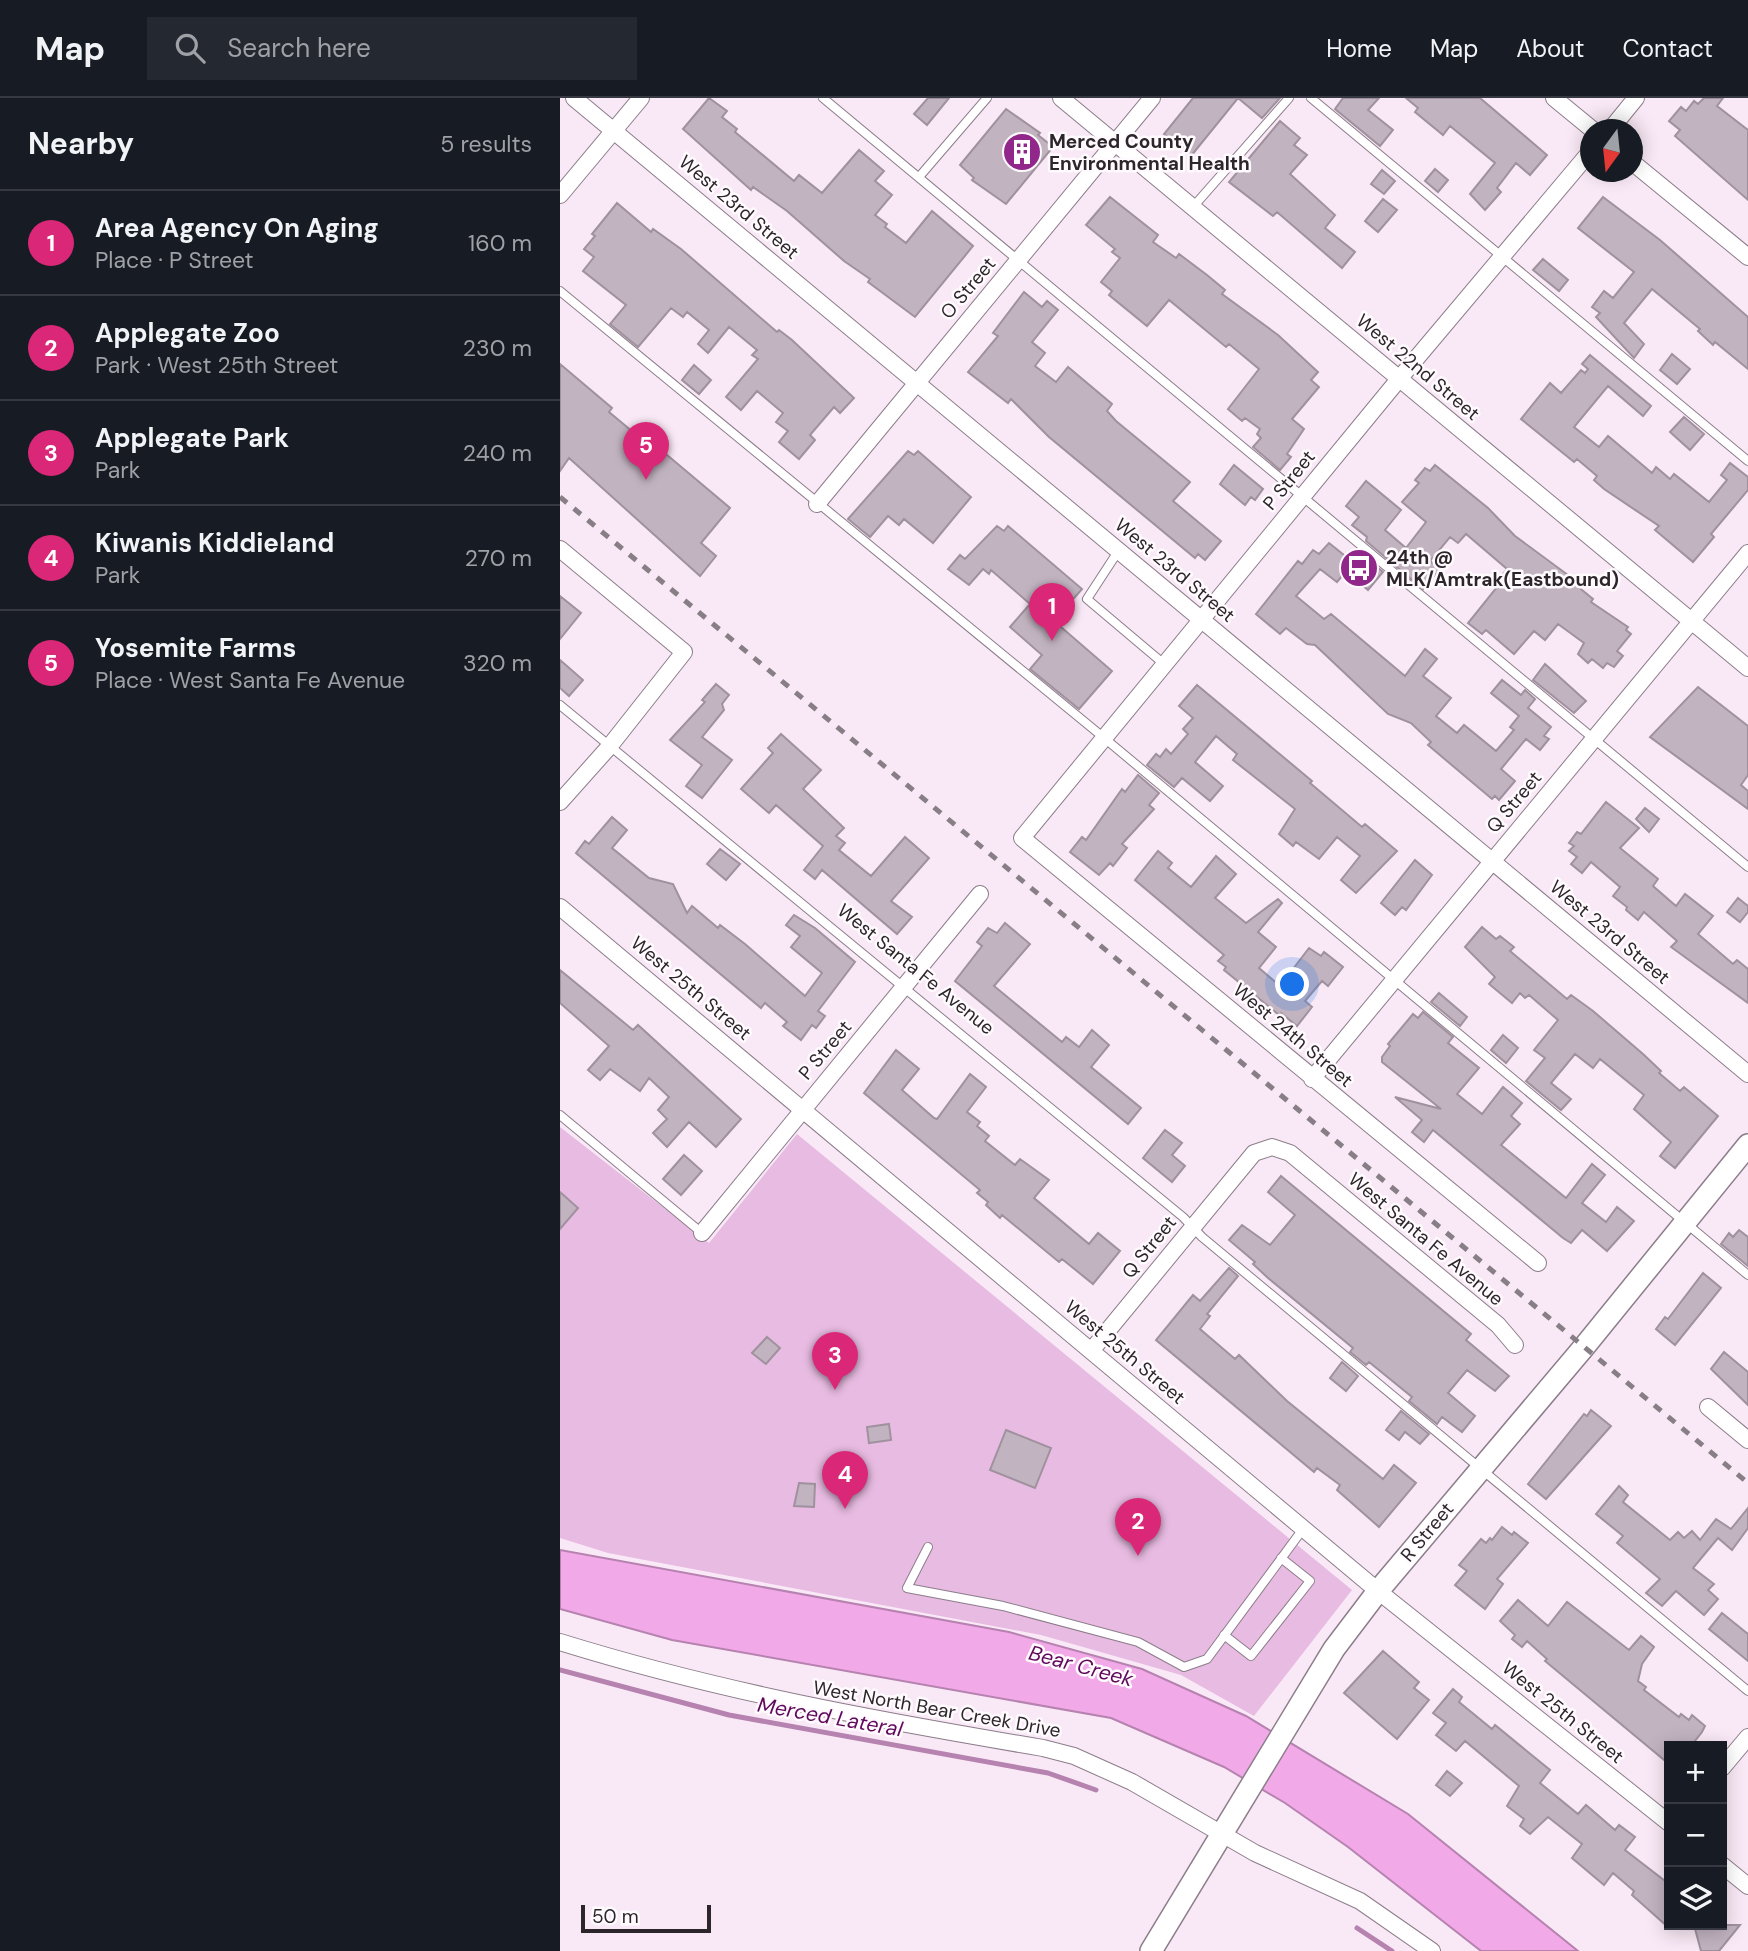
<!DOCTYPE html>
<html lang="en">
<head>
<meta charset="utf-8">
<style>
	:root { --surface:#171b24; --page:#242831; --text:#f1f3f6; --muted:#9ea1a6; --line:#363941; --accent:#db2777 }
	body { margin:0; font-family:"DM Sans",sans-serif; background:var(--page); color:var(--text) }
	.controls { position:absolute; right:21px; bottom:21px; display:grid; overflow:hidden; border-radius:0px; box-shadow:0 4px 18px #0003 }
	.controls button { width:63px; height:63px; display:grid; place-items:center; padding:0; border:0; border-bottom:2px solid var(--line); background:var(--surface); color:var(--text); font:35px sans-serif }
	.compass { position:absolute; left:1020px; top:21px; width:63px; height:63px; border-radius:50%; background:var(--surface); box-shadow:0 4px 18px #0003; rotate:195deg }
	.scale { position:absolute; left:21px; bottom:18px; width:130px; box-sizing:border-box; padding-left:7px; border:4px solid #2c262b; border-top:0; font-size:19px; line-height:24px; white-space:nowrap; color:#2c262b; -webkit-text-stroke:5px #fefafd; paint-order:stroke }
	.you { position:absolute; left:733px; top:887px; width:24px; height:24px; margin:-18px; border:5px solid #fff; border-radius:50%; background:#1a73e8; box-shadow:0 0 0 10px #1a73e833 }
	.badge { display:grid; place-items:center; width:46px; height:46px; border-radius:50%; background:var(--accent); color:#fff; font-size:23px; font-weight:700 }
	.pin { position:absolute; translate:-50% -58px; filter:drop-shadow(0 2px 4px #0008) }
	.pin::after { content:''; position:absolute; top:37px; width:24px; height:21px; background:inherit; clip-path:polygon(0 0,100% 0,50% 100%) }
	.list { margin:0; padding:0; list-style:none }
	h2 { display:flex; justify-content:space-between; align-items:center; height:91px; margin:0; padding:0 28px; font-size:30px }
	h2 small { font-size:23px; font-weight:400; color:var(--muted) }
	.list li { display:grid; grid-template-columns:46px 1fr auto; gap:21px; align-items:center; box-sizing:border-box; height:105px; padding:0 28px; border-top:2px solid var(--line) }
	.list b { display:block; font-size:26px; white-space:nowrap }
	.list p { margin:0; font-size:23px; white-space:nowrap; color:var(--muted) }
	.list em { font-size:23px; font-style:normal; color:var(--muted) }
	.icon { flex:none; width:38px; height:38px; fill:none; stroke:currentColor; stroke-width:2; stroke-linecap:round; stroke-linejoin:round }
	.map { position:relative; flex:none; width:1188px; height:1853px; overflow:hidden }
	header { display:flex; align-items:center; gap:42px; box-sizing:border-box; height:98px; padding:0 35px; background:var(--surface); border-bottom:2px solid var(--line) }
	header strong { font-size:33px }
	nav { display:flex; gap:38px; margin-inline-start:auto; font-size:24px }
	.search { width:490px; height:63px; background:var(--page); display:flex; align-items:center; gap:18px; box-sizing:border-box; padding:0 24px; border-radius:0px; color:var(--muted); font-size:26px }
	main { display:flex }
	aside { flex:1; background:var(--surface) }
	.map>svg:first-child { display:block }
</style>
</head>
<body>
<header>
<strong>Map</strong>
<div class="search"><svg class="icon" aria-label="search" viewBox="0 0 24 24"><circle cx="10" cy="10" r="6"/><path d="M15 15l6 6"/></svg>Search here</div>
<nav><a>Home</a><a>Map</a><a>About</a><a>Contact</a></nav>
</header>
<main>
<aside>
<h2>Nearby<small>5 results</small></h2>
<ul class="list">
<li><span class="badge">1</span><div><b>Area Agency On Aging</b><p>Place · P Street</p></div><em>160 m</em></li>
<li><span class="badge">2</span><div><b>Applegate Zoo</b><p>Park · West 25th Street</p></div><em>230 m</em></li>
<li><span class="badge">3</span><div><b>Applegate Park</b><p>Park</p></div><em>240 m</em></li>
<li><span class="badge">4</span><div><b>Kiwanis Kiddieland</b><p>Park</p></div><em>270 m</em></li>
<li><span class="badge">5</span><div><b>Yosemite Farms</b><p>Place · West Santa Fe Avenue</p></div><em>320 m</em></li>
</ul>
</aside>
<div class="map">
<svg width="1188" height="1853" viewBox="0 0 1188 1853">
	<rect width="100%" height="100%" fill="#f9e9f6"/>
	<path fill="#e8bbe2" d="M0,1029l149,116 88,-109 555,456 -98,126 -73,-41 -140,-40 -433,-82 -48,-15z"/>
	<path fill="#f1a9e8" stroke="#b682af" stroke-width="2" d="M0,1452l449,82 133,37 104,47 162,98 170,137h-97l-133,-104 -63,-44 -61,-36 -113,-49 -439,-78 -112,-31z"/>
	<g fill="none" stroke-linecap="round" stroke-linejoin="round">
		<path stroke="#b682af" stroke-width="5" d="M0,1572l169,45 319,58 48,17
			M797,1830l35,23"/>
	</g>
	<path fill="#c2b3c0" stroke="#a0919e" stroke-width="2" d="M149,0l18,13 -5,6 15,12 -2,3 59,49 5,-6 23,18 37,-43 25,21 -9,10 17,14 -17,20 12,9 -2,3 21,16 26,-32 41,35 -58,71 -47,-35 2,-3 -26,-18 -57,-50 -34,-24 -2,3 -68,-61z
		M368,0h21l-22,27 -13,-11z
		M633,0h87l-18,20 -24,-20 -47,58 -27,-22z
		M783,0h36l-11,12 25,20 -13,16 -45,-37z
		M846,0h74l67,57 -17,20 -14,-12 -19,25 4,4 -16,18 -15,-16 25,-31 -45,-37 -7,9 -28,-23 3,-4z
		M1144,0h19l-6,8 31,24v70l-73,-64 5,-6 -11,-9 12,-14 5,4 8,-10 4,3z
		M446,11l34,24 -2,2 15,12 -47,57 -34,-24 2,-2 -14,-13z
		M720,23l20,17 -6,7 13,10 -17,19 45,41 -10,13 30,24 -13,16 -65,-56 -4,4 -44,-34z
		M875,71l13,11 -10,12 -13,-11z
		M822,72l13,11 -11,13 -13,-10z
		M550,99l48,38 -5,7 23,16 3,-4 28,21 18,15 -3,4 56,41 40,37 -7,8 8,7 -27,32 12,10 -17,25 4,3 -11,13 -27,-23 8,-9 -4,-4 3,-5 -15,-11 -3,3 -14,-12 31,-40 -30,-25 -3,3 -57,-47 -22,26 -38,-31 3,-4 -11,-9 19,-24 -8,-6 3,-3 -29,-24z
		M1043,99l57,43 88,77v52l-33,-27 -2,3 -15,-14 2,-2 -48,-40 -28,34 20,21 -10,14 -38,-41 4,-4 -8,-6 12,-16 9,7 21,-26 -56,-44z
		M823,101l14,11 -19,22 -13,-11z
		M57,105l34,29 2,-3 28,20 96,83 2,-2 13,10 62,58 -14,15 -6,-6 -24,28 5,5 -16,19 -20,-17 9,-11 -12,-9 7,-9 -26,-22 -16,19 -15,-13 32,-38 -6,-4 5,-5 -28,-23 -21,26 -10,-9 11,-14 -22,-18 -4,5 -12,-9 -33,39 -28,-23 16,-19 -43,-34 11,-14 -10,-8 11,-13 -3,-2z
		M983,161l25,21 -9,11 -26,-21z
		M464,194l18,15 5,-6 11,9 -26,32 13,11 -10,13 21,16 12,-15 44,37 -5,7 9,10 74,61 -17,19 48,40 -16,19 -7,-6 -3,4 -146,-121 -38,-38 -3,4 -40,-31 30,-36 -5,-3z
		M1112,256l18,15 -13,15 -17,-14z
		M1030,257l61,51 -8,10 -35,-30 -34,41 25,20 9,-11 44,37 4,-6 14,12 4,-5 35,28 18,-22 -6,-5 9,-12 18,14v13l-37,44 3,3 -21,25 -38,-32 4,-4 -55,-37 -10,-9 3,-4 -20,-17 -3,3 -53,-43 29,-36 11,10 20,-23 4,3 3,-4 -6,-5z
		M0,266l52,44 -3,4 48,40 3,-3 70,59 -29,35 15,13 -16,20 -131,-118 -9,13z
		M134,267l17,15 -12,14 -17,-14z
		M1124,319l20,17 -14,16 -20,-18z
		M348,353l6,4 4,-4 53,46 -38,46 -29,-24 -5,6 -11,-9 -18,21 -22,-18z
		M674,367l29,24 -8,11 -4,-3 -6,8 -25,-21z
		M875,367l53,43 27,28 53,39 -2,2 27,22 -2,3 37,25 -2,3 5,4 -14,17 6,5 -9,11 -7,-4 -4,5 -11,-9 -4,4 -10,-9 6,-11 -26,-19 -13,16 -11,-9 -20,23 -28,-24 -4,4 -14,-11 38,-47 -3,-2 4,-5 -41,-35 -8,9 -8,-6 -20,24 10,8 -17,20 -57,-48 1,-4 -15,-12 7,-8 -13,-11 20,-25 35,29 -16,20 21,18 20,-26 -24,-20 17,-19 -4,-3 10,-12 5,3z
		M437,428l7,5 4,-5 74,63 -28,32 58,50 -33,38 -49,-40 12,-14 -32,-28 20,-23 -39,-34 -2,4 -6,-5 -14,16 -21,-16 12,-14 5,4z
		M769,445l20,16 8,-8 26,21 -15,18 -22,-19 -9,11 -17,-13 -24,27 28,23 7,-5 74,62 20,-27 12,10 -14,17 28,22 -15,18 21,17 7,-8 32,26 18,-21 -4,-3 9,-11 -28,-23 11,-13 19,15 4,-5 10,9 -7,9 23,19 -7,9 5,3 -9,11 -14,-11 -25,30 14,12 -16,19 -4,-4 -3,3 -64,-54 3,-3 -20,-19 -23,-9 -73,-69 -8,-1 -21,-16 -6,6 -24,-20 42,-53 4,3 11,-14 6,4z
		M0,498l21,17 -21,26z
		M0,562l23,20 -14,16 -9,-8z
		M985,566l41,37 -12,12 -41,-33z
		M156,586l13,11 -7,9 2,6 -22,27 30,23 -30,38 -16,-12 16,-21 -32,-25 35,-38 -3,-2z
		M637,587l115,96 -2,2 52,44 3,-3 32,27 -41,42 -15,-13 19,-24 -23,-19 -18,22 -23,-17 -3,4 -14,-12 16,-25 -62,-49 4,-6 -21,-18 -21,26 28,24 -13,15 -28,-23 -8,9 -27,-22 9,-11 4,3 6,-8 5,5 17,-20 -5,-5 10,-11 -14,-12z
		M1138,589l50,39v49l-7,10 7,6v18l-98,-72z
		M221,636l40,36 -18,19 41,39 -8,8 9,7 -6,7 32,26 34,-39 24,21 -38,43 21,16 -15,17 -75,-64 -7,9 -11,-9 19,-24 -47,-41 -7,8 -28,-24 32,-36 -5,-5z
		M578,677l21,18 -10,12 5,4 -32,35 5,4 -14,18 -3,-3 -11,12 -29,-23 12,-15 4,3 36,-51 3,3z
		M1046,704l33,26 -19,20 38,31 -5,7 23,20 9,-12 28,22 -15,18 35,30 4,-4 11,9v34l-77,-56 6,-6 -33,-29 -6,8 -12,-10 1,-3 -14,-11 7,-9 -29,-25 -9,11 -11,-9 6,-7 -8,-6 5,-5 -5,-3 8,-11 4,2z
		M1085,710l14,11 -10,13 -13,-13z
		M52,719l15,13 -15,18 37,30 24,6 14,29 5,-7 26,22 2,-3 25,19 60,52 17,-23 -31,-26 9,-11 -14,-11 8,-10 21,13 40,34 -37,49 7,5 -9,12 -4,-3 -11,15 -18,-14 4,-4 -22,-19 -4,5 -185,-155 9,-12 4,3z
		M160,751l20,15 -14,16 -19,-16z
		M598,753l14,12 -4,5 23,19 25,-31 20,18 -21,24 31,25 32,-24 4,4 -24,29 18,15 -17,21 21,18 29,-38 12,8 3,-4 19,15 -15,19 -6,-5 -17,20 7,6 -15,19 -16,-13 -2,2 -55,-45 2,-3 -8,-6 6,-6 -89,-75z
		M855,762l17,15 -26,35 -4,-3 -7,8 -14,-12z
		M1178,800l10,8v6l-8,10 -13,-10z
		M445,825l25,21 -36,42 68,56 4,-5 13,10 13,-17 17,15 -18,22 50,41 -13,16 -173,-143 27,-35 -5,-4 11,-14 9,5z
		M922,829l14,12 4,-3 14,11 -4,4 57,48 4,-4 22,16 50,43 18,17 -2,2 21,18 4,-4 34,29 -43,52 -15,-12 11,-14 -37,-33 10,-14 -44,-36 -7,9 -18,-14 -24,29 20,16 -10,11 -35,-29 19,-23 -11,-8 24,-30 -29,-25 -4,3 -5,-5 -8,10 -23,-19 6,-7 -30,-30z
		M0,872l73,60 5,-5 103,94 -25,28 -27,-25 -22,25 -14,-14 14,-14 -9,-9 11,-13 -20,-19 -9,13 -30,-22 -10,11 -12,-10 21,-24 -49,-43z
		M879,895l28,24 -7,9 -29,-24z
		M863,914l30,25 -5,6 31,25 -22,26 25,20 21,-27 19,16 -11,13 9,8 -19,21 65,53 26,-34 13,11 -23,28 24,19 11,-15 17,14 -27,30 -25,-21 -11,13 -8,-5 -130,-108 -9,12 -12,-10 10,-12 -27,-23 46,12 -59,-47v-5l8,-11 -2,-2 25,-30 5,4z
		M943,937l15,13 -12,15 -15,-13z
		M336,952l23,19 -17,21 32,28 3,1 33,-45 16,13 -19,25 13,10 -3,4 12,10 -4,5 30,24 5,-6 29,21 -15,18 55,46 9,-11 22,18 -27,33 -31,-25 -3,3 -57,-47 -2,3 -14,-13 2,-3 -11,-9 3,-3 -116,-97z
		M605,1032l17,13 -10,12 13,11 -13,16 -29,-24z
		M124,1057l18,16 -21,24 -18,-16z
		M721,1078l190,158 -5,6 43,36 -14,15 -28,-21 -19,23 27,23 -13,16 -20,-15 -5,7 -28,-23 3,-4 -43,-35 -3,3 -16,-13 3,-4 -85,-70 -15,-14 2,-2 -26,-22 13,-15 28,20 25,-30 -27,-23z
		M0,1094l18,16 -18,21z
		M1179,1132l9,7v29l-27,-22 8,-11 4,4z
		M669,1170l9,8 -31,38 3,2 -10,13 35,30 4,-4 48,46 96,78 11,-14 22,18 -37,44 -42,-37 3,-5 -23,-17 -3,4 -158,-132 37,-45 7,6z
		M1143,1175l18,15 -46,57 -19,-16 9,-12 3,2z
		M207,1239l13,11 -14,16 -14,-11z
		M1164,1254l24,20v33l-37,-36z
		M782,1264l16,14 -12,15 -16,-13z
		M1031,1312l20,16 -65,73 -18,-15 56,-70 3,2z
		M841,1313l28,23 -9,10 -15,-12 -6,8 -13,-10z
		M329,1326l2,16 -22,3 -2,-16z
		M446,1332l45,18 -16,40 -45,-18z
		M239,1385l16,1 -1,23 -20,-1z
		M1059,1388l9,9 -5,7 47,38 8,-8 6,6 8,-7 8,9 16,-21 15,10 17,-21v20l-16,22 -14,-12 -25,30 21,16 -6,6 10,9 -14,16 -28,-24 -14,15 -16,-13 14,-14 -43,-36 6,-7 -27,-22z
		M942,1429l10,8 2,-3 14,11 -31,36 6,5 -18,25 -30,-24 12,-14 -8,-6 22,-26 5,4 4,-5 2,2z
		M958,1502l30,26 19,-24 62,48 12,-14 13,11 -12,17 -4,17 8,6 -2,3 35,27 2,-3 8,6 3,-5 13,11 -3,6 -11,14h-22v18l-124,-103 2,-2 -20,-18 -5,6 -10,-8 3,-4 -15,-14z
		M1162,1515l26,21v27l-39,-32z
		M823,1553l36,31 -5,6 15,12 -32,39 -53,-46z
		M893,1591l9,8 -3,5 33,27 3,-4 55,45 -10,13 38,31 8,-9 29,25 4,-5 16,12 -10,13 44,34v44l-37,-33 2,-4 -21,-18 -9,12 -32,-27 10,-14 -34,-27 -18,17 -10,-8 4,-7 -17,-13 12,-20 -54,-45 -9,10 -20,-16 10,-12 -13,-10z
		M887,1673l15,12 -12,13 -14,-11z
		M1134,1827h46l-21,26h-18z"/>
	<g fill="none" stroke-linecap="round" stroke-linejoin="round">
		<defs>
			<path id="lane" d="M263,0l925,769
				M751,0l437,363
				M359,79l68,-79
				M633,109l96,-109
				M0,193l543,446 645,538
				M559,452l-32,49 77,65
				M0,607l623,512 19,20 546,454
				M0,1017l142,118
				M368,1449l-21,41 96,18 135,36 46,25 23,-8 96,-130
				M664,1537l27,21 59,-75 -29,-23"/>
			<path id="street" d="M14,0l1174,976
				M501,0l687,570
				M994,0l39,32
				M1050,32l26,-32
				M1072,64l116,95
				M0,97l81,-97
				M257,406l335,-406
				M0,451l124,103 -75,95 -49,55
				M0,809l818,684 291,232
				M752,981l436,-526
				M142,1135l278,-339
				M978,1165l-516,-425 377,-459 191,-227
				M531,1253l163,-198 18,-6 18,6 208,172 17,20
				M1148,1309l40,33
				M0,1544c161,50 317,78 483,106l31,8 58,26 123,71 105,48 72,50
				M1162,1670l26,-31
				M1162,1767l26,21"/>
			<path id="secondary" d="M591,1853l183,-302 44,-58 206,-244 164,-202"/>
		</defs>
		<use href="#lane" stroke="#8c7d8a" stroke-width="10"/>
		<use href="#street" stroke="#8c7d8a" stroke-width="18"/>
		<use href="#secondary" stroke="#8c7d8a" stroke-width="24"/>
		<use href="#lane" stroke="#fff" stroke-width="8"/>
		<use href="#street" stroke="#fff" stroke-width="16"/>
		<use href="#secondary" stroke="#fff" stroke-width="21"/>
		<path stroke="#887e86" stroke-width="5" stroke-dasharray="9 9" stroke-linecap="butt" d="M0,399l1188,986"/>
	</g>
	<defs>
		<symbol id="building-disc" viewBox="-11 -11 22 22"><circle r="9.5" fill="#91278a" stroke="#fefafd"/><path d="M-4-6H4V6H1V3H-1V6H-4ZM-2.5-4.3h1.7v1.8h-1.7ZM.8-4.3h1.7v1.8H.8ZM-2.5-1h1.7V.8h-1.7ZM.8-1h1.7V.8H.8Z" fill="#fff"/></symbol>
		<symbol id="bus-disc" viewBox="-11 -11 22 22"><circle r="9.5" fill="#91278a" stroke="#fefafd"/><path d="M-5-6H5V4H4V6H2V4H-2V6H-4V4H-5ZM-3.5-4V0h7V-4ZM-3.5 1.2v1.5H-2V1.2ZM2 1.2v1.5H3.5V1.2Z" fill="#fff"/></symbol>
	</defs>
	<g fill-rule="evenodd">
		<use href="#building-disc" x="440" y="32" width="44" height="44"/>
		<use href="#bus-disc" x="777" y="448" width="44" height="44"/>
	</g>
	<g text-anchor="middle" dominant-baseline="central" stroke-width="5" stroke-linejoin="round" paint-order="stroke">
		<g font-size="19" font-weight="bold" fill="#2c262b" stroke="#fefafd" text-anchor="start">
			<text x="489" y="43">Merced County<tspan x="489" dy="22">Environmental Health</tspan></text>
			<text x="826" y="459">24th @<tspan x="826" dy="22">MLK/Amtrak(Eastbound)</tspan></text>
		</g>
		<g font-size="19" fill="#2c262b" stroke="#fefafd">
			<text transform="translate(179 109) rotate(40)">West 23rd Street</text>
			<text transform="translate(408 190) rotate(-50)">O Street</text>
			<text transform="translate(858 269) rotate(40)">West 22nd Street</text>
			<text transform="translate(729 382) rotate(-51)">P Street</text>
			<text transform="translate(615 472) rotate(40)">West 23rd Street</text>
			<text transform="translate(954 704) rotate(-50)">Q Street</text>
			<text transform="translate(1050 834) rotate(40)">West 23rd Street</text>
			<text transform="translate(356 871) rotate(39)">West Santa Fe Avenue</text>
			<text transform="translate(131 890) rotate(40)">West 25th Street</text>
			<text transform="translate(733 937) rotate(40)">West 24th Street</text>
			<text transform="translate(265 952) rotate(-50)">P Street</text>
			<text transform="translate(866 1141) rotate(40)">West Santa Fe Avenue</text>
			<text transform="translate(589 1149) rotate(-51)">Q Street</text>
			<text transform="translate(565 1254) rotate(40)">West 25th Street</text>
			<text transform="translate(867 1434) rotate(-50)">R Street</text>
			<text transform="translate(377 1611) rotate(10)">West North Bear Creek Drive</text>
			<text transform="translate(1003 1614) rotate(39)">West 25th Street</text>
		</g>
		<g font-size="21" font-style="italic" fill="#60095c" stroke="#fefafd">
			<text transform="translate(521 1568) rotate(15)">Bear Creek</text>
			<text transform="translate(270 1619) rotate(10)">Merced Lateral</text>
		</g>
	</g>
</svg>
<div class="controls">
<button>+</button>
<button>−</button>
<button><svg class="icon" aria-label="layers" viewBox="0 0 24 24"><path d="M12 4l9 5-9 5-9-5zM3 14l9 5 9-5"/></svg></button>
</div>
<svg class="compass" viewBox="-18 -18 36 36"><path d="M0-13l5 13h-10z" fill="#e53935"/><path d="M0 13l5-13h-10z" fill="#9ea1a6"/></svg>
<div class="scale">50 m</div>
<div class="you"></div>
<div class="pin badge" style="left:492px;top:543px">1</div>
<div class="pin badge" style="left:578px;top:1458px">2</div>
<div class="pin badge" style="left:275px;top:1292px">3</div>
<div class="pin badge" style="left:285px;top:1411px">4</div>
<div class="pin badge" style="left:86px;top:382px">5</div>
</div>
</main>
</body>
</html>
